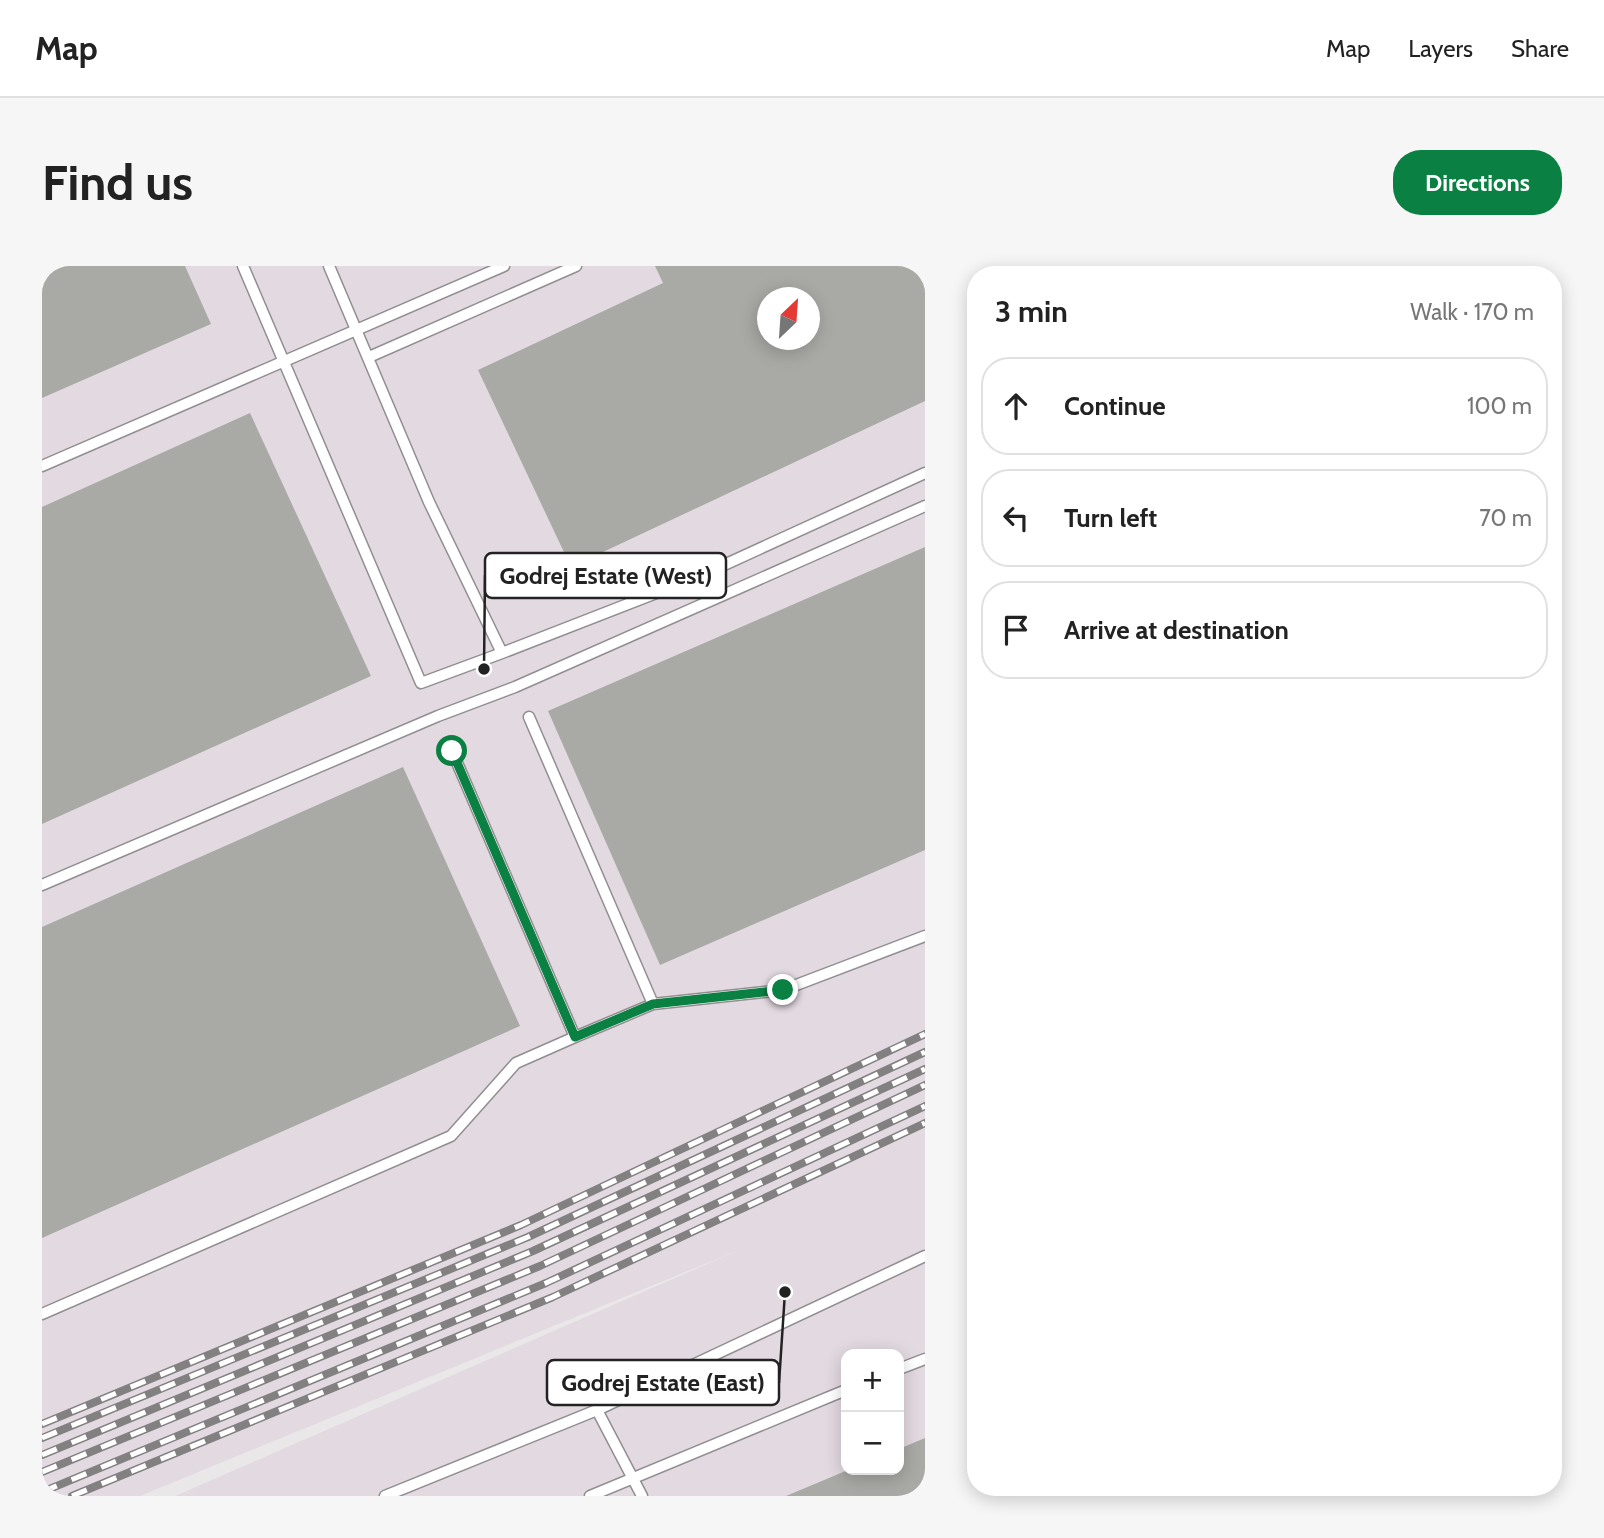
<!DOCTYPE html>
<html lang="en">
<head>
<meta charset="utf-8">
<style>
	:root { --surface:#fff; --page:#f6f6f6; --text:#222; --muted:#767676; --line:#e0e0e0; --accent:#0b8043 }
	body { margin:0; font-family:Cabin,sans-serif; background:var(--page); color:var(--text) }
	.controls { position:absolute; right:21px; bottom:21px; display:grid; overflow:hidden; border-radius:14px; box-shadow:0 4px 18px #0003 }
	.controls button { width:63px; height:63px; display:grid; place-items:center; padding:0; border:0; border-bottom:2px solid var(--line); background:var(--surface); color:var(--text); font:35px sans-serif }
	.compass { position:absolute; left:715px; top:21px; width:63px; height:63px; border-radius:50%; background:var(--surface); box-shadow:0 4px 18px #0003; rotate:25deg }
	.stop { position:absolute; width:21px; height:21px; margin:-16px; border:5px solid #0b8043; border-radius:50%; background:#fff }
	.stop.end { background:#0b8043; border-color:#fff; box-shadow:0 2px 7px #0008 }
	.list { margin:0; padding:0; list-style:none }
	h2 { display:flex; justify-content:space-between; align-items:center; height:91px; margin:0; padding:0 28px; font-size:30px }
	h2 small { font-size:23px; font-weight:400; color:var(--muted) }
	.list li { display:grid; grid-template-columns:46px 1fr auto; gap:21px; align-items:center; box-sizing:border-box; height:98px; margin:0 14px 14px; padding:0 14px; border:2px solid var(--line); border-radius:28px }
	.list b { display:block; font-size:26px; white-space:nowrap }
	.list em { font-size:23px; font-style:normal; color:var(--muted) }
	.icon { flex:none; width:38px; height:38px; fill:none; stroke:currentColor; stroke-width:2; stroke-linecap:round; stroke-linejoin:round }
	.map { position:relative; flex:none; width:883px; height:1230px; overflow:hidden; border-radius:28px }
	header { display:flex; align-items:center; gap:42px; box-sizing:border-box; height:98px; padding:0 35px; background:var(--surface); border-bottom:2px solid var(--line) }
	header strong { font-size:33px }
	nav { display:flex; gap:38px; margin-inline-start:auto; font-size:24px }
	.intro { display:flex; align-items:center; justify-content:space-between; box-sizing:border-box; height:168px; padding:0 42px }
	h1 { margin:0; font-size:49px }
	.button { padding:18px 32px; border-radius:28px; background:var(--accent); color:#fff; font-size:24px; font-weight:700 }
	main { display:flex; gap:42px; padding:0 42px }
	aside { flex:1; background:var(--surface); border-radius:28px; box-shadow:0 4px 18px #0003 }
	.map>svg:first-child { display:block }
</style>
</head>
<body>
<header>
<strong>Map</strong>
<nav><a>Map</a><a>Layers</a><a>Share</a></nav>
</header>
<div class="intro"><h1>Find us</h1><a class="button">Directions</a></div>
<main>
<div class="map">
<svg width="883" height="1230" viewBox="0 0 883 1230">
	<rect width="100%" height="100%" fill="#eae7e9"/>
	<path fill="#e3dae1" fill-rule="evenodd" d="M0,0h883v1230h-750l564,-246 -599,246h-98zM726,32h42v42h-42zM804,1088h53v116h-53z"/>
	<path fill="#a9a9a6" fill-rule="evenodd" d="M0,0h143l26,58 -169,74z
		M613,0h270v135l-354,166 -93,-197 185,-87zM726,32h42v42h-42z
		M208,147l121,263 -329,148v-317z
		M883,281v303l-265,115 -112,-254z
		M361,501l117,259 -478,212v-311z
		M883,1172v58h-139l62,-26h51v-21z"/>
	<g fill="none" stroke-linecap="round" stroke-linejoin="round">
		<defs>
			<path id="service" d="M201,0l178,417 81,-30 -73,-151 -100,-236
				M327,91l207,-91
				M0,200l462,-200
				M460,387l198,-77 225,-103
				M487,451l124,287
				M410,485l123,286
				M0,619l396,-169 77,-29 410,-181
				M0,1048l409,-178 65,-73 59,-26 78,-33 130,-14 142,-54
				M857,1103l26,-10
				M555,1144l45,86
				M343,1230l212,-86 328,-154
				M548,1230l256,-106"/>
		</defs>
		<use href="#service" stroke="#918e91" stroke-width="13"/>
		<use href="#service" stroke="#fff" stroke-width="10"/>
		<defs>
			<path id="rail" d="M0,1158l479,-199 404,-191
				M0,1172l486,-201 397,-185
				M0,1189l491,-204 392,-182
				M0,1206l498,-206 385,-181
				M0,1226l504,-209 379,-177
				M30,1230l481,-199 372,-174"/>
		</defs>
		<use href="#rail" stroke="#828081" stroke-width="8"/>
		<use href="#rail" stroke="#fff" stroke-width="5" stroke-dasharray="16" stroke-linecap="butt"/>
	</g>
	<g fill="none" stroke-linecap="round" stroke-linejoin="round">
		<path stroke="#0b8043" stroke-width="9" d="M410,485l123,286 78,-33 130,-14"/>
	</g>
	<path fill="none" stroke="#232223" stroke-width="2.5" d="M442 403L443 309M743 1026L737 1117"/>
	<g fill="#232223" stroke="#fff" stroke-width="2.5">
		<circle cx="442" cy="403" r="7"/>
		<circle cx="743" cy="1026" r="7"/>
	</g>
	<g fill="#fff" stroke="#232223" stroke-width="2.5">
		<rect x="443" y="287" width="241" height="45" rx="7"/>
		<rect x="505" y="1094" width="232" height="45" rx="7"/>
	</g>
	<g font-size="24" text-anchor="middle" font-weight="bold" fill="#232223">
		<text x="564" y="318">Godrej Estate (West)</text>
		<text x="621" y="1125">Godrej Estate (East)</text>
	</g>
</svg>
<div class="controls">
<button>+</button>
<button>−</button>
</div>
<svg class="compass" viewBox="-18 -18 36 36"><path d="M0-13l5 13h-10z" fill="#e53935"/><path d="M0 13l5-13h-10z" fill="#767676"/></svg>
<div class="stop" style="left:410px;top:485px"></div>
<div class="stop end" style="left:741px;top:724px"></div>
</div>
<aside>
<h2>3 min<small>Walk · 170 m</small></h2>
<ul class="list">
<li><svg class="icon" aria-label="ahead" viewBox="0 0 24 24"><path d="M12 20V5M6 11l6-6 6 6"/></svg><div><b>Continue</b></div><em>100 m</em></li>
<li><svg class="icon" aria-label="left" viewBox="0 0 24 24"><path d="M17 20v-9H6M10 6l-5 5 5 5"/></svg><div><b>Turn left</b></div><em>70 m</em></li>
<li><svg class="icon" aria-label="arrive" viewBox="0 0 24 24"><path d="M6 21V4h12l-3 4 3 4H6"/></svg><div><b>Arrive at destination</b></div></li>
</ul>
</aside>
</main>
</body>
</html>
